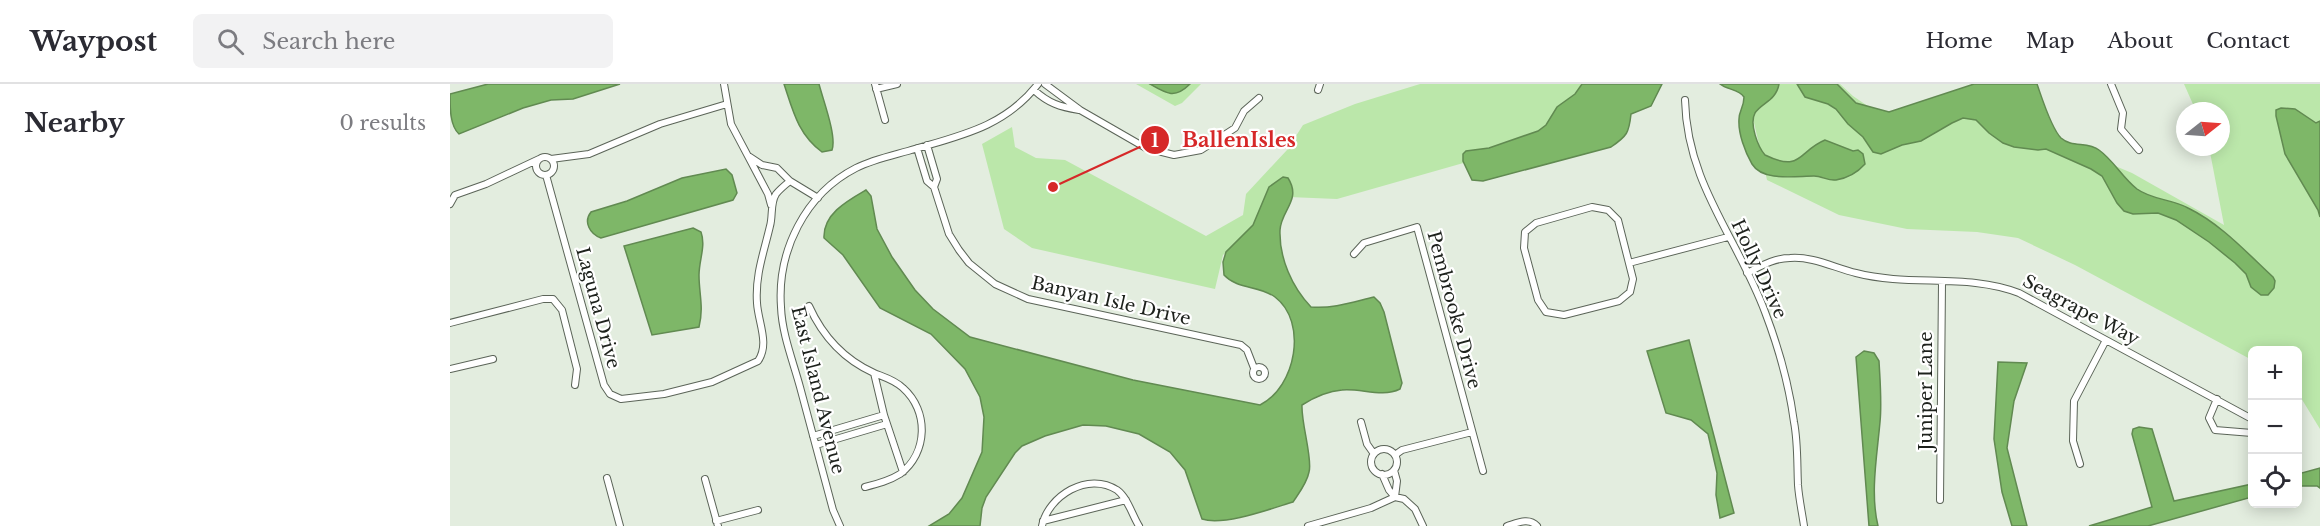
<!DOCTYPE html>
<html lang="en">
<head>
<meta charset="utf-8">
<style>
	:root { --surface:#fff; --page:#f2f2f3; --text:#2b2b33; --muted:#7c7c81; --line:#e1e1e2 }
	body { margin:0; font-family:"Libre Baskerville",serif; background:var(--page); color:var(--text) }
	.controls { position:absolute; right:18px; bottom:18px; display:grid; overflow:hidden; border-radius:9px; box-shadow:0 3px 15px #0003 }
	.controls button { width:54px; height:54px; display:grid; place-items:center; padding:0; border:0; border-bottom:2px solid var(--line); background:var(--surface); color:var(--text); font:30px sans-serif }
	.compass { position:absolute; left:1726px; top:18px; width:54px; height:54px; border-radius:50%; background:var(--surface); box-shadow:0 3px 15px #0003; rotate:73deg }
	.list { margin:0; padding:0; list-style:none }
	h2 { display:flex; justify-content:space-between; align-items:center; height:78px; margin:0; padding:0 24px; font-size:26px }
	h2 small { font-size:20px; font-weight:400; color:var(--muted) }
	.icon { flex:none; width:33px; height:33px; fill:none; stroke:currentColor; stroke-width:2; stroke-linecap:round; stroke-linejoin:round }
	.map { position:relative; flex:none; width:1870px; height:442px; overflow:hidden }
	header { display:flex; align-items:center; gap:36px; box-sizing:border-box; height:84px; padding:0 30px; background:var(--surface); border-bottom:2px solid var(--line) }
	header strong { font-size:28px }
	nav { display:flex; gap:33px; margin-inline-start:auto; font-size:21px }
	.search { width:420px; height:54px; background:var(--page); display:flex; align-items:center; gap:15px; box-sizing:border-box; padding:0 21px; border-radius:9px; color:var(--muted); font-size:22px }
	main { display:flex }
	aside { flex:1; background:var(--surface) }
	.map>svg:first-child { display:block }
</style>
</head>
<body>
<header>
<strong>Waypost</strong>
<div class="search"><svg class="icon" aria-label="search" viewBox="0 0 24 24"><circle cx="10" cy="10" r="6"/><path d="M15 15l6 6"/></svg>Search here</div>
<nav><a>Home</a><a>Map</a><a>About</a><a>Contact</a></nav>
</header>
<main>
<aside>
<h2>Nearby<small>0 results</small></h2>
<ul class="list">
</ul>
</aside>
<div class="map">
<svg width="1870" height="442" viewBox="0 0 1870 442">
	<rect width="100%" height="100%" fill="#e3eddf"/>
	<path fill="#bbe7aa" d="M686,0h65l-19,19 -7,3z
		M970,0h189l-54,45 -46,21 -172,49 -48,-2 -66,58 -8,34 -183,-41 -28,-19 -22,-85 30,-17 3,20 21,11 29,2 141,76 37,-21 3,-21 41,-44 16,-25 52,-21z
		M1281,0h109l13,12 44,30 91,-13 144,60 92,52 -15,-78h12v-36h-25l-12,-27h136v345l-22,-36v-43h-46v10l-177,-95 -57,-27 -41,-6 -70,-3 -68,-14 -72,-35 -19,-84z"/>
	<path fill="#7eb768" stroke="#618a51" stroke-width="1.5" d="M38,0h132l-47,15 -22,1 -28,8 -64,26c-9,-8 -9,-26 -9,-40z
		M334,0h35c4,16 18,52 13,66l-10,2c-24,-18 -29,-41 -38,-68z
		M700,0h40c-15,15 -23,10 -40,0z
		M1132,0h80l-11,22 -20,8c-2,19 -4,22 -20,33l-128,34 -11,-1 -9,-19v-7l3,-3 23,-3 49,-17 8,-6 11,-18 18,-13z
		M1270,0h59c-3,17 -18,19 -24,29 -6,11 3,34 10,42 37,18 33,-4 60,-15l28,11 5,-1 5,4 2,10c-8,9 -17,14 -29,16 -8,1 -14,-4 -22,-4 -18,0 -51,6 -62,-12 -7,-12 -14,-31 -13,-45 0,-8 5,-12 5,-22 -5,-8 -17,-7 -24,-13z
		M1347,0h40l19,19 33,9 85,-28h63c5,14 14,44 24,54 11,10 27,3 38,12 15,11 23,27 38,39 15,11 35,10 51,19 33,16 58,44 85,69l2,4 -1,7 -6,7h-7l-10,-8 -5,-13 -11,-11 -26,-21 -33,-22 -18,-7 -25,1 -9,-3 -7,-8 -15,-27 -11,-7 -45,-20 -8,1 -24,-3 -11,-4 -14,-10 -13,-13 -13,-2 -11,5 -31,18 -19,4 -21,9 -8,-2 -10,-15 -15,-13 -12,-15 -8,-5 -23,-7z
		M1831,24l14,1 21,14 4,-2v96l-2,-7 -33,-56 -9,-38v-6z
		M276,85l6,6 5,18 -4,7 -132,38c-11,-4 -18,-16 -10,-26l36,-11 55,-23z
		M833,93l5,1c14,22 -7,32 -8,52 -1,28 12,57 31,77 22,2 42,-5 63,-10l6,6 4,9 18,71 -2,6c-18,9 -39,-1 -58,1 -13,1 -29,8 -40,15 -1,18 11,55 7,67 -2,11 -10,21 -16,30 -23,7 -69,24 -91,17l-17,-49 -15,-18 -31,-18 -33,-8 -23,-1 -38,11 -23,10 -7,7 -29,44 -4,11 -2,18h-51l20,-12 13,-16 20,-46 2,-35 -4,-20 -15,-28 -34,-35 -51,-26 -37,-53 -19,-17c-1,-24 23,-37 42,-48l5,6 6,33 15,28 23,33 18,19 37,28 163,43 127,25c36,-18 48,-83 15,-108 -16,-12 -37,-7 -51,-22l-1,-13 3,-10 27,-27 16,-38z
		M243,144l8,4c5,14 -2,28 -2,43 0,19 5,32 0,52l-47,8 -28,-89z
		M1239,256l45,173 -14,5 -4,-23 1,-22 -9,-39 -17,-14 -25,-7 -19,-62z
		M1414,267l10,2 5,8c1,20 3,41 1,61 -3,34 -10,71 -2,104h-9l-13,-169z
		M1548,278l29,1 -13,38 -7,47 20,78h-15l-10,-34 -8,-53z
		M1689,343l13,2 22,72 78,-17v13l-104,29h-59l63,-19 -20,-73 1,-5z
		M1870,384v20l-3,-2h-19v-12z"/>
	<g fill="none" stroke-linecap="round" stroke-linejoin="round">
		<defs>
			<path id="minor" d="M274,0l7,40 37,70 3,11
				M425,0l10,36
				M595,0l35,26 66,38 28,7 27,-5 34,-22 9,-17 15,-13
				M1661,0l12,29 -2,16 18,21
				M426,5l21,-5
				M584,6c14,13 26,17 45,20
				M868,6l2,-6
				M1235,16c2,84 52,137 80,212 13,34 24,73 29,110 4,21 3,42 4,63 1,14 4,27 6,41
				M477,61l10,34 -3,8
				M467,64l10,33 7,6 15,47 10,16 10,13 26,21 33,15 213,46 6,5 7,18
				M86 82a9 9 0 1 1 18 0a9 9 0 1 1-18 0Z
				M300,73l12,8 15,3 13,13 28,17
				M101,75l38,-5 71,-30 67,-20
				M96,91l58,210 6,9 11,5 43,-5 48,-12 46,-21c12,-17 0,-39 -1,-58 -2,-28 7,-51 13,-77 3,-10 0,-23 6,-32 4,-5 9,-9 14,-13
				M0,120l5,-9 31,-11 53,-25
				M1142,123l16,3 10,10 15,59 -3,13 -11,9 -55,14 -18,-3 -8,-12 -14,-52 1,-16 11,-9z
				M904,170l10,-11 53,-16 66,244
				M1179,179l99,-26
				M1297,189c14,-7 27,-15 43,-15 22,-2 45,10 66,15 54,14 112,0 163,20l233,126
				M359,222c14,31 34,53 65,67l10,42 19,57
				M0,239l93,-24h10l9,11 15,59 -2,16
				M803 289a6 6 0 1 1 12 0a6 6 0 1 1-12 0Z
				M0,285l43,-10
				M1767,315l-8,19 6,12 37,3
				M911,338l6,22 7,10
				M363,352l71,-21
				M366,361l71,-21
				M921 378a13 13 0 1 1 26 0a13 13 0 1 1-26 0Z
				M945,371l7,-5 70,-18
				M1630,380l-7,-23 1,-40 32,-61
				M944,386l3,11 -2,16
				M932,390l7,16 6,7 9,2 11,10 8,17
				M157,394l13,48
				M255,395l13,47
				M415,403c12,-3 24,-6 35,-13 28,-21 29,-63 3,-86 -8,-8 -19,-11 -29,-15
				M1490,416l2,-218
				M266,437l42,-11
				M593,437l83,-21
				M390,442l-7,-16c-11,-41 -22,-82 -33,-123 -7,-26 -18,-53 -19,-80 -4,-56 24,-113 75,-139 16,-8 34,-12 52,-17 50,-15 96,-23 130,-67
				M592,442c6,-30 46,-55 75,-36 11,8 15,25 22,36
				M858,442l63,-18 24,-11
				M1057,442c10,-3 22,-9 30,0"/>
		</defs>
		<use href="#minor" stroke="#5b6458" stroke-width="8"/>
		<use href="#minor" stroke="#fff" stroke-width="6"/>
	</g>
	<g text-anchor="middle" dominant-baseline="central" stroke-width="4.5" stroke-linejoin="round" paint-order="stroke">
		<g font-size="18" fill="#1d211c" stroke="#fff">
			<text transform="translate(1309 185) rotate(65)">Holly Drive</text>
			<text transform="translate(661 217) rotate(13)">Banyan Isle Drive</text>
			<text transform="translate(148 224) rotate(75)">Laguna Drive</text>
			<text transform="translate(1004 226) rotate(75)">Pembrooke Drive</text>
			<text transform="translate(1631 226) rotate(28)">Seagrape Way</text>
			<text transform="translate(368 306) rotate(76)">East Island Avenue</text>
			<text transform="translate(1476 307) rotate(-90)">Juniper Lane</text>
		</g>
	</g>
	<path fill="none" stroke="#d62828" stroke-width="2" d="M603 103L705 56"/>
	<g fill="#d62828" stroke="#fff" stroke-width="2">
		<circle cx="603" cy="103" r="6"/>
		<circle cx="705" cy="56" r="15"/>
	</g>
	<g font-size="18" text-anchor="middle" font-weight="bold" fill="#fff">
		<text x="705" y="63">1</text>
	</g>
	<g font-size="20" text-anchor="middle" font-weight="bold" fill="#d62828" stroke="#fff" stroke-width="4.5" stroke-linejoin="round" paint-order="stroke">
		<text x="789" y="63">BallenIsles</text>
	</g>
</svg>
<div class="controls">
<button>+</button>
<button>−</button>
<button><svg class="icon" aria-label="locate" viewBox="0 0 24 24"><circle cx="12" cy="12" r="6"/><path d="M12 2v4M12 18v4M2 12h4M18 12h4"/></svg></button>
</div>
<svg class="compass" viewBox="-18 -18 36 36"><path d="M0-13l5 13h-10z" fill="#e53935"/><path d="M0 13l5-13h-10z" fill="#7c7c81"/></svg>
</div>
</main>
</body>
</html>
